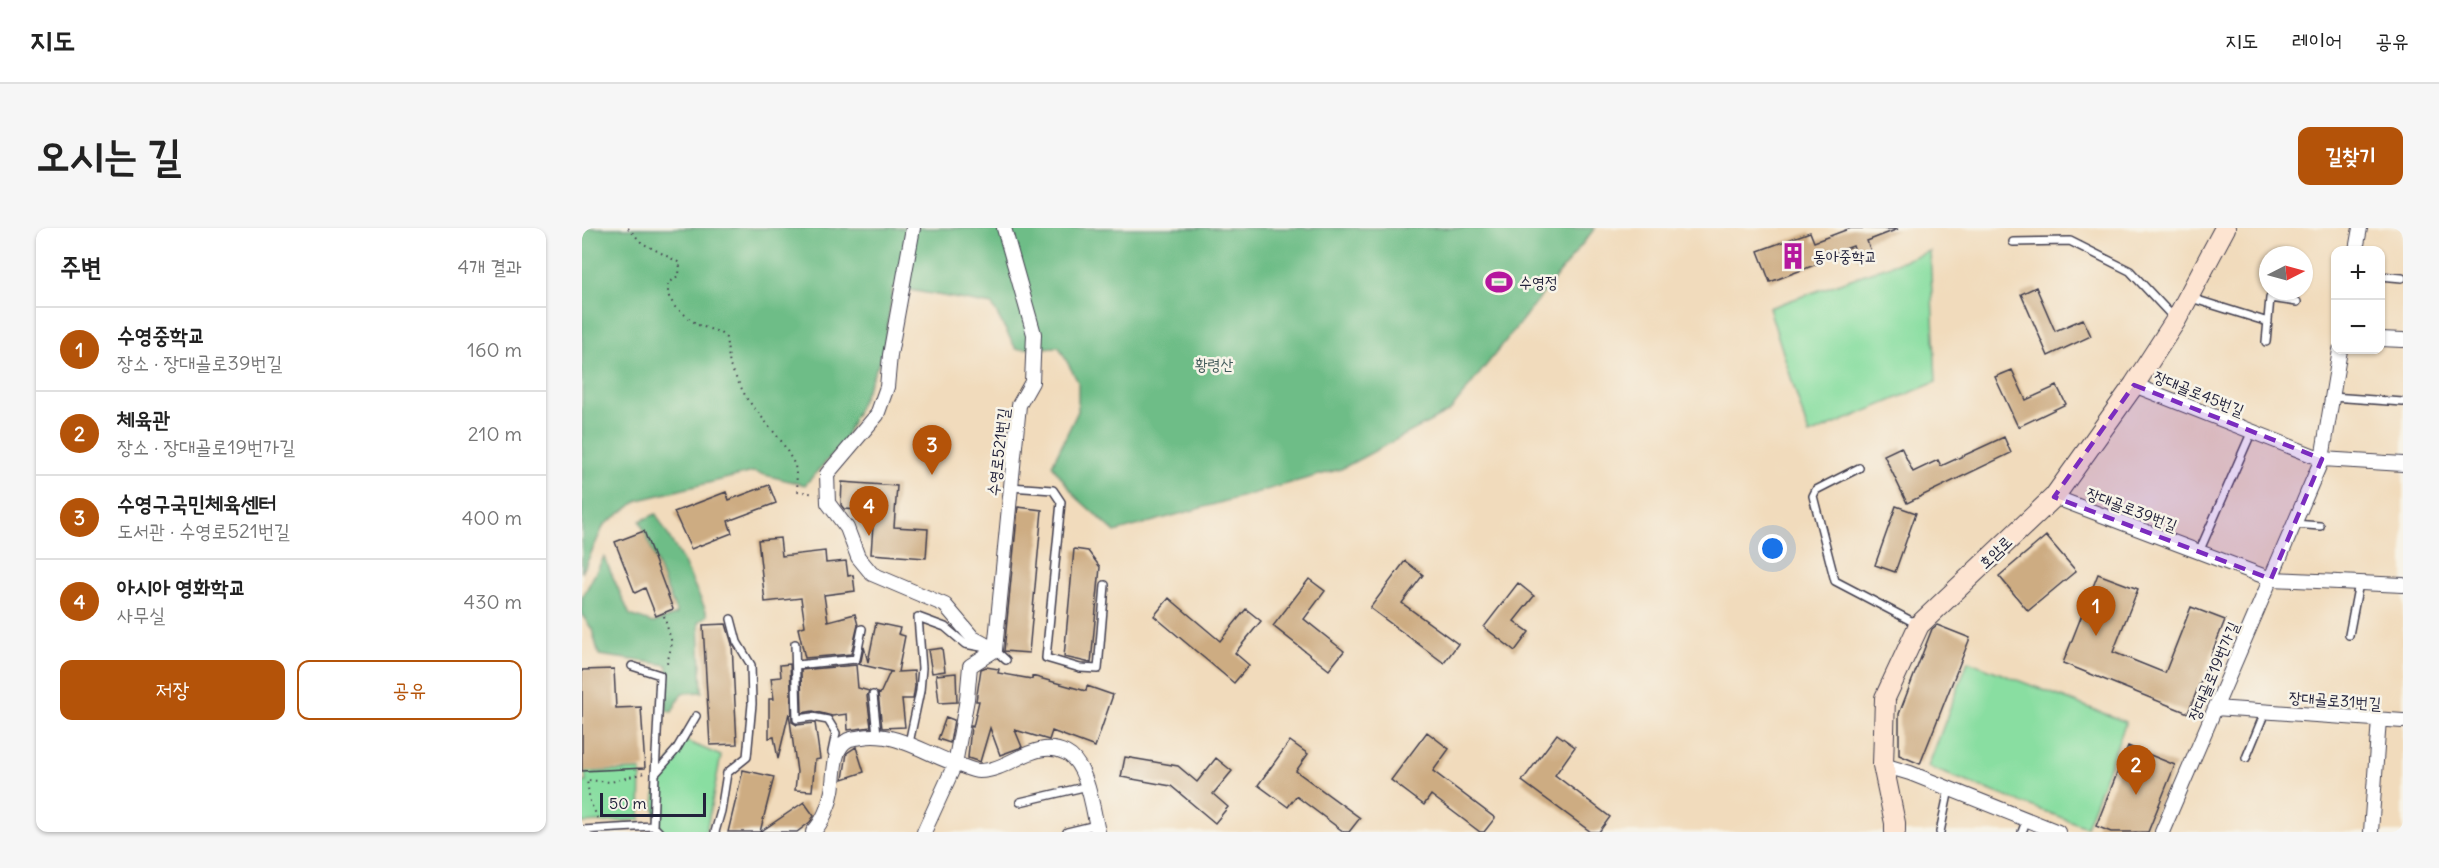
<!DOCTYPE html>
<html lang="ko">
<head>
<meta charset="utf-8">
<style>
	:root { --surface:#fff; --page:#f6f6f6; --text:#222; --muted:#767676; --line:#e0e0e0; --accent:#b45309 }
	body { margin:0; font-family:Delius,"Poor Story",sans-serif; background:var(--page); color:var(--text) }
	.controls { position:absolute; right:18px; top:18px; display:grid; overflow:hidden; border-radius:12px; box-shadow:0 2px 4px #0004 }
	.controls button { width:54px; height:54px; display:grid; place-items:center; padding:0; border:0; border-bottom:2px solid var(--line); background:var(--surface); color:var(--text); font:30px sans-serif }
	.compass { position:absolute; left:1677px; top:18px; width:54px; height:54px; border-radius:50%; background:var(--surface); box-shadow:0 2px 4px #0004; rotate:84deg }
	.scale { position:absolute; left:18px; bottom:15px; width:106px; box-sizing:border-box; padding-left:6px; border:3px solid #22223b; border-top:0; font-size:16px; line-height:21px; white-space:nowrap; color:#22223b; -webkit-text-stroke:4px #f7f3e8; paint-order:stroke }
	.you { position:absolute; left:1191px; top:321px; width:21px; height:21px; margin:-15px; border:4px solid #fff; border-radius:50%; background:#1a73e8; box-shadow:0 0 0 9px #1a73e833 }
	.badge { display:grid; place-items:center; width:39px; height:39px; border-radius:50%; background:var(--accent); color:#fff; font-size:20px; font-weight:700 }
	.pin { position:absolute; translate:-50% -50px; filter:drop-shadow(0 2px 3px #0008) }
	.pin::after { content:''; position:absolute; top:32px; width:21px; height:18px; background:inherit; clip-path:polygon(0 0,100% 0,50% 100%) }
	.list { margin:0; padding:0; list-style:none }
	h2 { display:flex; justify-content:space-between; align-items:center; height:78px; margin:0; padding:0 24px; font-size:26px }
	h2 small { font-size:20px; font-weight:400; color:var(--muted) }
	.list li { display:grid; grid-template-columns:39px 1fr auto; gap:18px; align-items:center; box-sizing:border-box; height:84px; padding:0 24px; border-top:2px solid var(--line) }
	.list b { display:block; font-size:22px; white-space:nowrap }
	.list p { margin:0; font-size:20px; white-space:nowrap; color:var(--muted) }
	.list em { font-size:20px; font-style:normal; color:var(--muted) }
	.actions { display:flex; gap:12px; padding:18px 24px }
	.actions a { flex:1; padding:14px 0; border:2px solid var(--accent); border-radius:12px; text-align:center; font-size:21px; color:var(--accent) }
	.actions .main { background:var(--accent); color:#fff }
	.map { position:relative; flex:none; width:1821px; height:604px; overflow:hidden; border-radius:12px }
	header { display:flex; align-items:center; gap:36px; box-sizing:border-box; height:84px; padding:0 30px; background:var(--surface); border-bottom:2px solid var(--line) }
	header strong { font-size:28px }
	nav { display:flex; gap:33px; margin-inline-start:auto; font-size:21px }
	.intro { display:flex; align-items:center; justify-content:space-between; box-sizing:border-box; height:144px; padding:0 36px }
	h1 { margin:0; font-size:42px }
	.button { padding:15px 27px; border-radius:12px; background:var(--accent); color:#fff; font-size:21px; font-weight:700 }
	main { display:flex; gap:36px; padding:0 36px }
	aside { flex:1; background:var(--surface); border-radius:12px; box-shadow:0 2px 4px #0004 }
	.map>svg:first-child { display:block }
</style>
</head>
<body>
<header>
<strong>지도</strong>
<nav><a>지도</a><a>레이어</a><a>공유</a></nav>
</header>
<div class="intro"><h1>오시는 길</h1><a class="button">길찾기</a></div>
<main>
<aside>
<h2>주변<small>4개 결과</small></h2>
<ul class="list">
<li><span class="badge">1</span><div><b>수영중학교</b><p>장소 · 장대골로39번길</p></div><em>160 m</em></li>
<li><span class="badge">2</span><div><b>체육관</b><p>장소 · 장대골로19번가길</p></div><em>210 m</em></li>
<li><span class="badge">3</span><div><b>수영구국민체육센터</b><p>도서관 · 수영로521번길</p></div><em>400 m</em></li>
<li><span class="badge">4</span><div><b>아시아 영화학교</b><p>사무실</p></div><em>430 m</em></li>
</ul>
<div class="actions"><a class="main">저장</a><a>공유</a></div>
</aside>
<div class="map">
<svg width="1821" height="604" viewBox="0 0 1821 604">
	<rect width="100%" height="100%" fill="#f7f3e8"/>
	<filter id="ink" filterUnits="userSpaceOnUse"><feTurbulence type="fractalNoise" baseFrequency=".0167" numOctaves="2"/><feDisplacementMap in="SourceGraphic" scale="12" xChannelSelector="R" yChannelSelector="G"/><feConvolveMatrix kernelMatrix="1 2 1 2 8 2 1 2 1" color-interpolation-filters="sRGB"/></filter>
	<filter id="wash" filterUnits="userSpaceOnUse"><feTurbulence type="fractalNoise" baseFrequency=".008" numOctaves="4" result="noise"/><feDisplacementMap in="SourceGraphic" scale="24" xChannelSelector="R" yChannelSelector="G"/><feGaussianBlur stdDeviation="1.35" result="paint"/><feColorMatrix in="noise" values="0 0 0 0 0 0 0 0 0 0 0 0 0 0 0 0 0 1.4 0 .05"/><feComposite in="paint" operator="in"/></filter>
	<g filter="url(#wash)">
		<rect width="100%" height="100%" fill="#f1dbbc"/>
		<path fill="#89dea1" stroke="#56806e" stroke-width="1.5" d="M1348,23l6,131 -127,53 -40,-127z
			M1386,433l158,61 -40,105 -158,-60z
			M102,512l37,16 -15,76h-42c-24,-30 2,-66 20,-92z
			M59,542l-1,50 -58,3v-41h4l-1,-10z"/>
		<path fill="#6ebd87" stroke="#487061" stroke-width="1.5" d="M0,0h1013l-145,183 -109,58 -226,63 -39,-35 -24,-32 26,-54v-29l-19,-35 -43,2 -24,-44 -99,-18 -9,64 -42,93 -37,41 -52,-13 -114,28 -35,25 -22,48z
			M74,286l28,49 24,52 -9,7 3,70 -20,1 -10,19 -6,-1 2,-46 -69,-10 -7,-26 -10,-14v-17l22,-41 26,58 23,8 24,-9 -37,-93z"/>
		<g id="blocks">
			<path fill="#cdac82" d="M1269,0l47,1 -31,12 5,13 -14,5 -5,-13 -33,12v5l-50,19 -12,-31 52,-19 4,10z
				M1454,59l19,44 28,-12 8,17 -43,20 -27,-62z
				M1430,142l14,30 31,-14 9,18 -48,23 -23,-50z
				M1422,209l7,16 -104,50 -23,-48 17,-8 12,25 25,-12 3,6z
				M260,254l55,4 -3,41 34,2 -2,29 -55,-4 3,-43 -30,-2 -3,-4z
				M187,257l7,18 -48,18 4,12 -41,16 -17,-37 52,-20 3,8z
				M1314,278l20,7 -21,59 -20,-7z
				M436,279l24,3 -13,143 -25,-2z
				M62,303l29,78 -17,7 -11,-28 -10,5 -20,-51z
				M1464,308l30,35 -48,40 -29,-35z
				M198,310l2,18 43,-5 1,12 20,-2 2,15 5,-1 2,16 -31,4 4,26 27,-7 3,11 -7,29 -46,4 -7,-30 7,-2 -4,-28 -36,4 -7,-62z
				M492,321l14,2 12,16 -9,96 -27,-6z
				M823,333l18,14 -21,28 56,41 -14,19 -74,-55z
				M1516,346l40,15 -25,63 52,21 26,-66 34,13 -37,93 -125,-50z
				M727,351l16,12 -21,28 40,32 -15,19 -56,-44z
				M936,355l16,13 -20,25 15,11 -14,19 -31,-24z
				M587,370l51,43 26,-32 15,12 -26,32 14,12 -15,18 -80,-67z
				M294,395l24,5 -2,6 7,2 -7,36 16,-1 1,15 -2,13h-11l3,28 -23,1 -4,-35 2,1 10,-22h3l-35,-8 3,-3 3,-14 4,15z
				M144,396l6,20 5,100 -27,1 -7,-120z
				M1355,397l33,13 -50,126 -21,-9v-41l33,-85z
				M360,420l3,23 -13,2 -4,-23z
				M208,436l2,58 5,3 18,-2 5,36 -5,1 -3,31 -17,-1 2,-18 -8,-59 -11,46 -4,-22 -5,1v-39h5l-3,-21 10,-1 -1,-12z
				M274,437l2,23 11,3 -2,5 4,31 -23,3 -1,-16 -15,2 -19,-5 -11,2 -1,-43z
				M404,439l13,2 -1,4 34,6v-3l54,15 1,-5 26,9 -18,52 -43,-16 -3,9 -34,-10 7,17 -22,8 -10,-27 -10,34 -12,-4 3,-32 2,1 6,-26h-3l5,-32z
				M32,441l2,39 25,-1 4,61 -63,3v-101z
				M374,445l1,29 -18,1 -3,-28z
				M364,489l8,3 -4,23 -12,-4z
				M845,504l22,17 -16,22 62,47 -11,14h-4l-49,-37 -7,10 -33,-25z
				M975,506l18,13 -20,28 55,42 -11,15h-8l-69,-51z
				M708,513l18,13 -12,17 64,47 -11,14h-5l-48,-36 -8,11 -30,-22z
				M1546,518l47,19 -27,67h-37l-15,-6z
				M274,519l8,25 -21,7 4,-26z
				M543,529l53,9 19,16 19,-24 16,13 -19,23 15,13 -13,16 -44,-37 -50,-9z
				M161,542l31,7 -14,55 44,-30 10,14 -4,6 -13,10h-69z"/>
		</g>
	</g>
	<g filter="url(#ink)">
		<use href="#blocks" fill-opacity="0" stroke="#413e4e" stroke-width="1.5"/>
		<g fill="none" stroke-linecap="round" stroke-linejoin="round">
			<defs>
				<path id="lane" d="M1431,14l57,-1 60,30 44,47
					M1798,48l22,2
					M1609,70l77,24
					M1684,114l4,-44 27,4
					M1750,169l71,5
					M1277,240l-43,22 -3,6 22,85 82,43
					M428,259l43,3 8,12 -15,156 34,10 18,1 7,-84
					M1712,296l26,2
					M1617,324l53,-121
					M1767,407l10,-52
					M213,416l2,75 15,-2 16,3 8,13 -4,19
					M413,422l11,10
					M214,437l60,-6 6,-30
					M50,438l28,9 -5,99
					M291,467l4,40
					M327,515l11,-52 2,-23 -4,-51 27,10 20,17 16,3
					M1664,530l19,-46
					M438,574l68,-16
					M71,598l2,-52 21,-24 20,-34
					M0,602l71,-4 6,6
					M133,604l6,-21 6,-38 20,-16 5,-53 -1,-39 -14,-23 -6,-23
					M485,604l29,-7
					M1358,604l9,-43
					M1440,604l5,-13"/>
				<path id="street" d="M331,0l-23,127 -3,32 -10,28 -50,59 1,29 19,25 11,29 14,17 73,31 28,33 22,12
					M1774,22l4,-22
					M1798,111l23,1
					M1552,157l188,74 81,5
					M1472,269l217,82 132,6
					M1633,480l188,13
					M1301,537l27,8 148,59
					M231,604c10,-10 17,-28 19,-41 3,-15 0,-43 16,-51 4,-2 10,-2 14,-3 36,-6 66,19 100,29 5,2 12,5 17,5 31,0 56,-34 87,-18 22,11 27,58 32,79
					M342,604l31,-68 12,-65 3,-33 25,-16 24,-245 13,-23 2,-48 -30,-106
					M1580,604l160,-373 18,-109
					M1789,604l8,-113"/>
				<path id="secondary" d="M1313,604v-9l-12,-58 2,-67 34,-73 135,-128 80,-112 42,-65 49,-92"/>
			</defs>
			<use href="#lane" stroke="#413e4e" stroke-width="10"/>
			<use href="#street" stroke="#413e4e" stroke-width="16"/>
			<use href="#secondary" stroke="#413e4e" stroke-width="22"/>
			<path stroke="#413e4e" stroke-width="2" stroke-dasharray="1.5 4.5" stroke-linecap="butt" d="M46,0l14,15 38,20 -1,12 -11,9v11l7,12 23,18 21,7 7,6 4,28 17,33 35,43 13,23 3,26 17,3
				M82,388l8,27 -6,25
				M16,590l-8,-16 -3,-22 24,2 33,-9"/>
			<use href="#lane" stroke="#fff" stroke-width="7"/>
			<use href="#street" stroke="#fff" stroke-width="14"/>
			<use href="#secondary" stroke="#fde4d1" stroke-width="20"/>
		</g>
	</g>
	<path fill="#7b2cbf" fill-opacity="0.2" stroke="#7b2cbf" stroke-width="4.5" stroke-dasharray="12 8" stroke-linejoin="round" d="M1552,157l188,74 -51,120 -217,-82z"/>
	<defs>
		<symbol id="building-bare" viewBox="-9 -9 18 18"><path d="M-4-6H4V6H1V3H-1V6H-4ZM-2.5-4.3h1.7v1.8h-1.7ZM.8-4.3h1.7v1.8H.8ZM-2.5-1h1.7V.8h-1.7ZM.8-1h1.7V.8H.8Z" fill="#b5179e" stroke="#f7f3e8" stroke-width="2.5" paint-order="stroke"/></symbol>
		<symbol id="stadium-bare" viewBox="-9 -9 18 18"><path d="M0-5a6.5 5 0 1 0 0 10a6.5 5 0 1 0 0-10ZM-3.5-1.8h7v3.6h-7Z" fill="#b5179e" stroke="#f7f3e8" stroke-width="2.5" paint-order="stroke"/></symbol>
	</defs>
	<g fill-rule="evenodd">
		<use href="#building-bare" x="1192" y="9" width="38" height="38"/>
		<use href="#stadium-bare" x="898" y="35" width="38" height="38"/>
	</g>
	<g text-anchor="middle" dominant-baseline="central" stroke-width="5" stroke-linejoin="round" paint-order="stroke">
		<g font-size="16" fill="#22223b" stroke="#f7f3e8" text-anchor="start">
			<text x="1231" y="28">동아중학교</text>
			<text x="937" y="54">수영정</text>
		</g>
		<g font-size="16" fill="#415a5a" stroke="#f7f3e8">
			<text x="632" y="136">황령산</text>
		</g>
		<g font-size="16" fill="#22223b" stroke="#f7f3e8">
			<text transform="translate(1617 165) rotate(22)">장대골로45번길</text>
			<text transform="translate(416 224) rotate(-83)">수영로521번길</text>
			<text transform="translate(1550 281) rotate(21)">장대골로39번길</text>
			<text transform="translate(1413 324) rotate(-44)">호암로</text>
			<text transform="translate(1631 443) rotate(-67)">장대골로19번가길</text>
			<text transform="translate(1753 472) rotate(4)">장대골로31번길</text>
		</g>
	</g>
</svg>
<div class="controls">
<button>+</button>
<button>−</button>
</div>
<svg class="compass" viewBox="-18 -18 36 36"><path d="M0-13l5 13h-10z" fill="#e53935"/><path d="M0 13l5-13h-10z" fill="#767676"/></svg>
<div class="scale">50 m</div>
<div class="you"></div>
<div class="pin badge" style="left:1514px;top:408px">1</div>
<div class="pin badge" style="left:1554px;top:567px">2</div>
<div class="pin badge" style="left:350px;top:247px">3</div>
<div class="pin badge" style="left:287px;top:308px">4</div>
</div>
</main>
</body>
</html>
